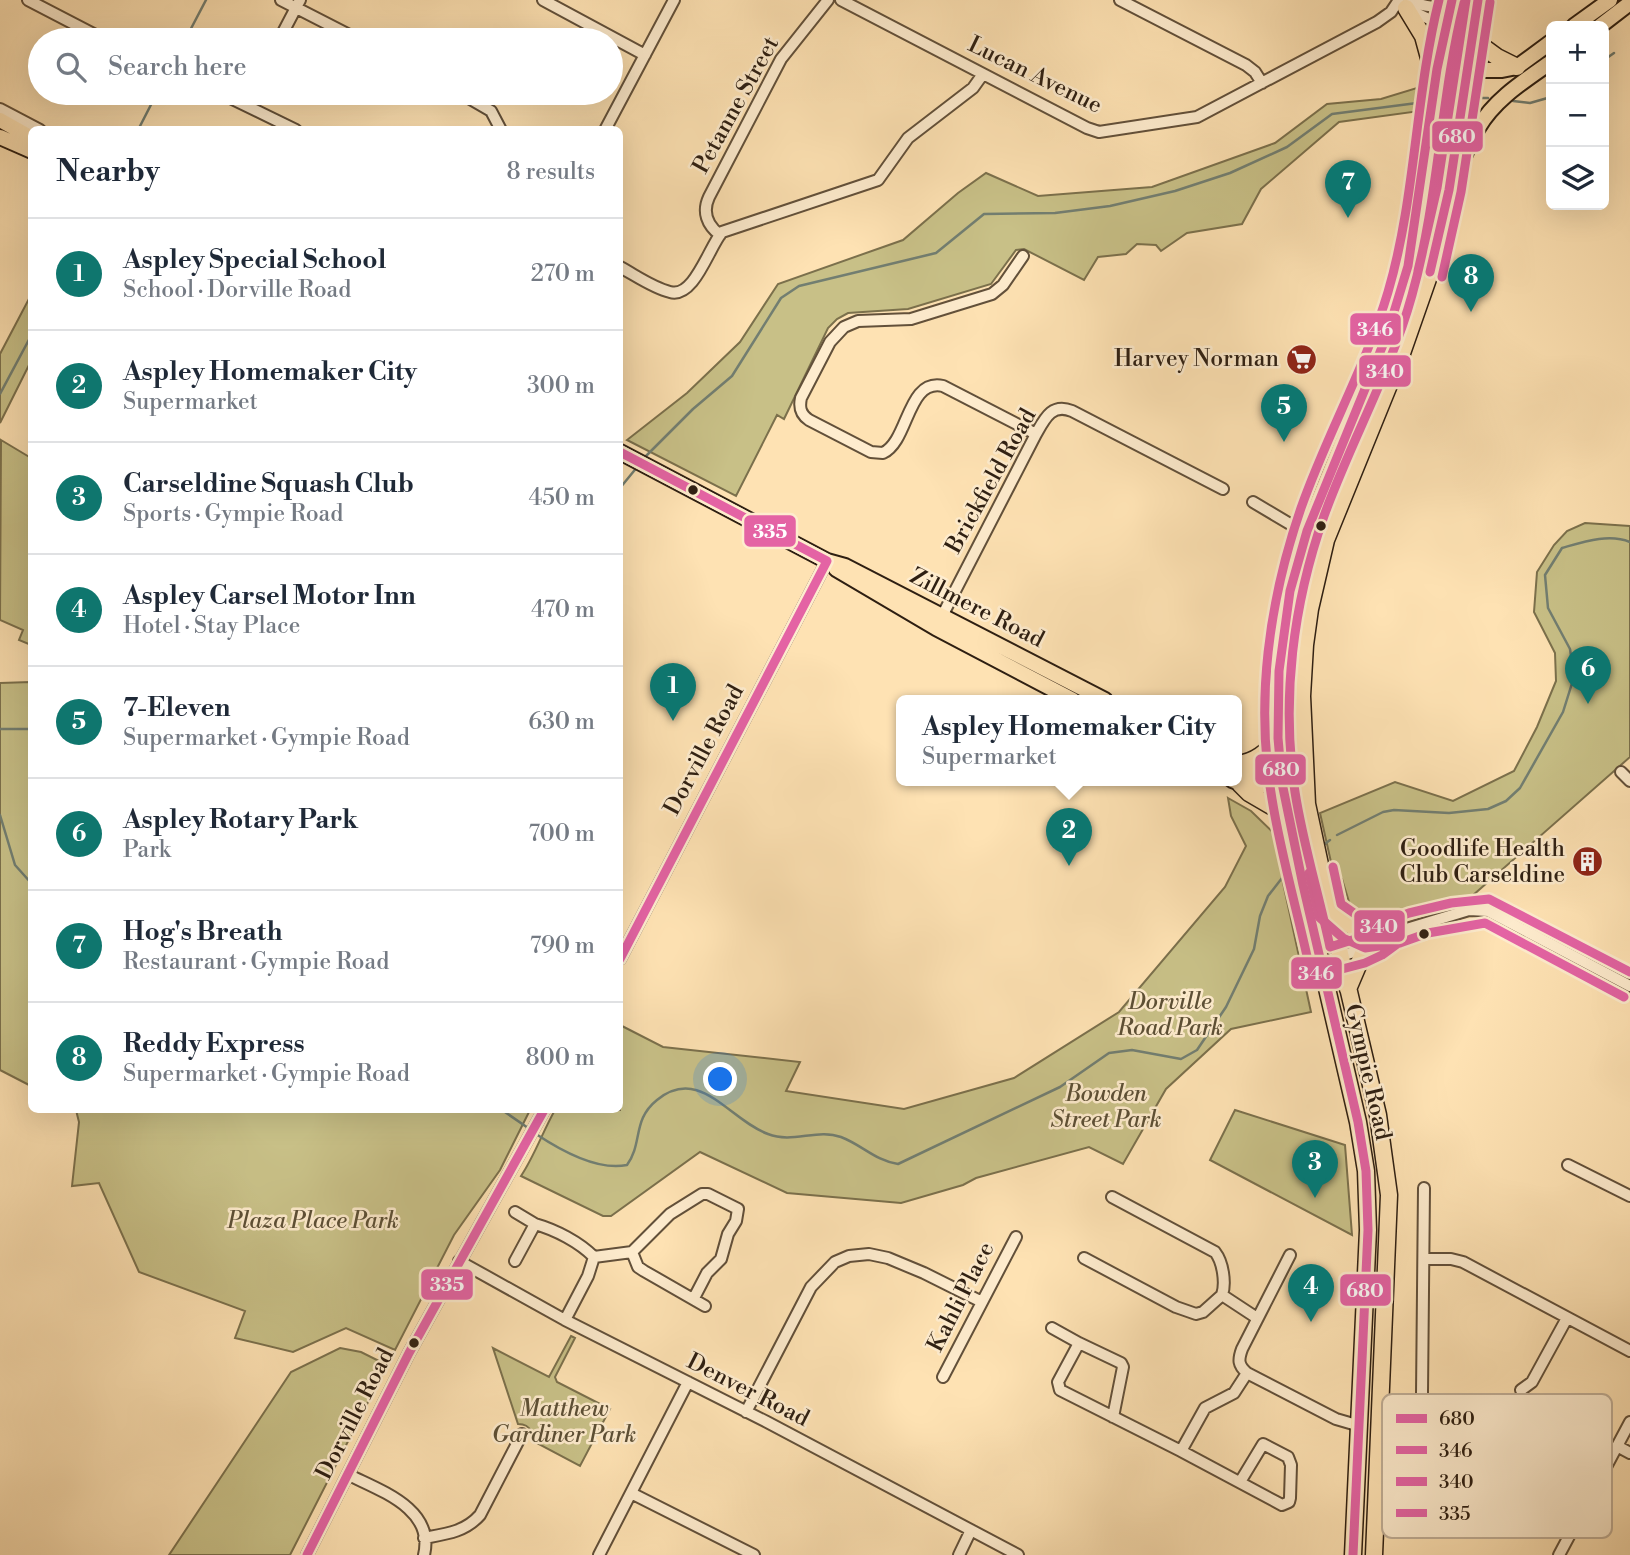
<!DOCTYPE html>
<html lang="en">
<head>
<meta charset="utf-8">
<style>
	:root { --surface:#fff; --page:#f6f6f7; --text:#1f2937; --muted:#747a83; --line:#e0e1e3; --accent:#0f766e }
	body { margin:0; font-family:"Libre Bodoni",serif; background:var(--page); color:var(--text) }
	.controls { position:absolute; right:21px; top:21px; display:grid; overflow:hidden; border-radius:10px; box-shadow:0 7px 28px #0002 }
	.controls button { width:63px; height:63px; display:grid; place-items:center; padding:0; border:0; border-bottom:2px solid var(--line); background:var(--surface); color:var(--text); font:35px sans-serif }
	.you { position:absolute; left:721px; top:1080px; width:24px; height:24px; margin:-18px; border:5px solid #fff; border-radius:50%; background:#1a73e8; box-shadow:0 0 0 10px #1a73e833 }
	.badge { display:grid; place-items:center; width:46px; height:46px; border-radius:50%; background:var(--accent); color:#fff; font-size:23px; font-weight:700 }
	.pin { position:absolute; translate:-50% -58px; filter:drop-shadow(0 2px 4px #0008) }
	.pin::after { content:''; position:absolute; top:37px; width:24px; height:21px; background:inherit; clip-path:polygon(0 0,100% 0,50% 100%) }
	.popup { position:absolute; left:896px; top:695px; width:346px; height:91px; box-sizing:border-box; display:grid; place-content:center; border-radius:10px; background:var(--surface); filter:drop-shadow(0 2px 5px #0005); font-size:23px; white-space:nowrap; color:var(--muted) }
	.popup b { font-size:26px; color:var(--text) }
	.popup::after { content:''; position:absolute; left:50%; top:100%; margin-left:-14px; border:14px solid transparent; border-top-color:var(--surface) }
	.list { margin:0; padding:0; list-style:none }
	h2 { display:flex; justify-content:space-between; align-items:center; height:91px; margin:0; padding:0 28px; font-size:30px }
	h2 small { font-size:23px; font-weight:400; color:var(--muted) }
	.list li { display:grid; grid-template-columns:46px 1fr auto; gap:21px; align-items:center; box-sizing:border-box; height:112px; padding:0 28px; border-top:2px solid var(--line) }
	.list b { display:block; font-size:26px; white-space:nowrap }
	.list p { margin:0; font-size:23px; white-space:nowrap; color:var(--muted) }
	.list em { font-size:23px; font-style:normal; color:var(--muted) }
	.icon { flex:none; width:38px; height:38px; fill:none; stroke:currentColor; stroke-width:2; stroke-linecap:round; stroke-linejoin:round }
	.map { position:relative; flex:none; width:1630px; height:1555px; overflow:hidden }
	.search { position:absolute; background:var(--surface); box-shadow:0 7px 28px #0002; left:28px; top:28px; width:595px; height:77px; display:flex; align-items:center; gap:18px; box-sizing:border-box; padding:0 24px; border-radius:38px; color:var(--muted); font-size:26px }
	.panel { position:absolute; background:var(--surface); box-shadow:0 7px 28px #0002; left:28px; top:126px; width:595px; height:987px; border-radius:10px }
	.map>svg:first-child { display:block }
</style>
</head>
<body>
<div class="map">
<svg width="1630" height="1555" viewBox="0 0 1630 1555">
	<rect width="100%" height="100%" fill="#fee2b3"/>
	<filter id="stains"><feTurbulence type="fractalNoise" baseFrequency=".00286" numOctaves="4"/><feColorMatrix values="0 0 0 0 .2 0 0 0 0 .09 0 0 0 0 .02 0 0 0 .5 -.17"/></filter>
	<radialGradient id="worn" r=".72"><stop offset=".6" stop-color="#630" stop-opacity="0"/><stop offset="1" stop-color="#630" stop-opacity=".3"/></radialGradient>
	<path fill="#c8c087" stroke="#7b704c" stroke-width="2" d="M1420,87v24l-81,11 -78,67 -19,35 -55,9 -26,18 -5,-6 -19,-1 -11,10 -28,3 -14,23 -60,-31 -8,1 -25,34 -83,25 -60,4 -11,6 -9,9 -44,91 -7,-4 -41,81 -109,-56 60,-47 53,-51 38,-58 125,-44 55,-47 28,-20 52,23 114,-9 123,-44 52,-39 54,-5z
		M31,295v66l-31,62v-69z
		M1,440l30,18v187l-12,-5 4,-10 -23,-10z
		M1585,523l45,3v231l-158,139 -98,30 -13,-2 -8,-9 -11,-36 -9,-8 -13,-58 75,-31 58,19 61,-30 23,-44 19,-46 -1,-28 -21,-41 3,-40 17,-27 13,-14z
		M31,682h1l-1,404 -31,-16v-387z
		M1228,798l23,13 30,29 1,38 29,134 -80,17 -65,60 -43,75 -34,-17 -113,31 -13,7 -62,18 -114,-10 -87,-41 -89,64h-8l-82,-40c13,-19 22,-45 34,-66h65v-85l43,22 137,15 -14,29 118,18 110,-31 105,-66 106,-125 21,-41 -15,-30z
		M76,1110h454l-30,60 -46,65 -59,115 -49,-22 -53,24 -58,-14 10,-27 -106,-39 -40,-89 -27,3 7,-64z
		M1235,1110l110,35 7,90 -142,-75z
		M571,1336l4,2 -20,39 2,5 53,27 -30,57 -49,-26 1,-8c-4,-6 -7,-8 -14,-8l-25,-76 56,29z
		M340,1348l21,4 26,13 -97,190h-121l122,-183z"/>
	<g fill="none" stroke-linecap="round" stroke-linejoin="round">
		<path stroke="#727e71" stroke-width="2.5" d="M185,40l21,-40
			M1604,60l10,-7
			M1478,98h10
			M1513,101l17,2 21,-6
			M138,130l19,-37
			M0,394l32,-60
			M644,458l49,-49 39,-33 49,-78 18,-12 137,-33 48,-39 71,-1 55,-7 65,-15 55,-18 57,-26 45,-33 85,-11
			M620,488l18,-22
			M0,729h32
			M0,815l15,50 17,19
			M1337,835l46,-23 11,-2 55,3 39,-4 18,-8 14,-13 43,-76 11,-35 -4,-28 -22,-41 -3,-33 17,-27c21,-6 47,-15 68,-6
			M1322,846l8,-6
			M502,1110l29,20
			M536,1134c24,16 62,37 91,31 16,-22 5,-45 30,-65 43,-35 72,20 111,34 25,10 49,-6 73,3 21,8 35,24 57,27l162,-77 49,-34 23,-3 49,9 16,-9 29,-43 28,-58 6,-33 8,-20 14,-18 12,-10"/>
		<defs>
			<path id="minor" d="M28,0l77,40
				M281,0l78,40
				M543,0l102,55
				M841,0l246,128 12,4 98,-15 180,-95 14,-10 8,-12
				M1120,0l126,65 9,7 7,11
				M1409,0c18,8 26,9 43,0
				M1407,8c17,9 34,21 52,7l7,-15
				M279,40l21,-40
				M220,93l76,37
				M460,93l31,18 10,19
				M0,109l40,21
				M605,130l69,-130
				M720,235c-13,-10 -18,-23 -11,-38l72,-138 47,-59
				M1023,256l-20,29 -11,9 -81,25 -53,2 -14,6 -14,15 -29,56c-2,9 -1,16 8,22l62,32 12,1c26,-12 24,-75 60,-67l93,48
				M620,267c15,8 33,21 50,25 24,7 39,-45 52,-60l156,-52 30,-42 65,-50 10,-14
				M1253,502l37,22 36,16
				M939,622l97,-188c9,-16 16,-31 36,-23l151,78
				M1621,772l9,9
				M1318,950l48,-14 24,-2 79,-24 19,1 142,75
				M620,959l207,-398
				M1321,962l56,-17 13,-11
				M1568,1165l62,31
				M515,1212l20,12
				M632,1252l6,15 6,4 61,35
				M1290,1255l-48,94c-4,11 -4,16 5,24l89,46 24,7
				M1084,1258l92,49 20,7 7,-2 19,-17c4,-12 1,-33 -7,-43l-103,-55
				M1425,1259h26l12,3 167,89
				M459,1261l106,59 202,102 251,133
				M515,1261l20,-37c21,6 44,18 59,33
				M1222,1295l35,23
				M565,1320l23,-44 6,-19 38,-5 38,-38 32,-20h6l30,15 -2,12 -8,13 -7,25 -14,14 -13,25
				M1052,1328l27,15
				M943,1377l73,-140
				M1521,1390l11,-8 35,-64
				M746,1412l65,-125 24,-25 14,-6 20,-2 19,4 36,15 58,29
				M1113,1417l10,-50 -2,-4 -42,-20 -21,39 2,8 121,61 101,54 7,-3 1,-4 1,-33 -3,-8 -25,-13 -23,38
				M1403,1431c4,-14 16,-22 19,-37l2,-206
				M1617,1446l13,7
				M1181,1451l24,-43 29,-15 13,-20
				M349,1475c32,16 86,34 75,80
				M631,1493l123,62
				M424,1538c22,-4 41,-6 56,-23l42,-81
				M307,1555l102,-202 135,-243
				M599,1555l89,-173
				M959,1555l12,-25
				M1559,1555l71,-133"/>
			<path id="major" d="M1574,26l36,-26
				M1600,26l30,-23
				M0,120l32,18
				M0,137l32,14
				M1422,172l17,-21 8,-59 8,-15 12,-7h35l15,-3 34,-25
				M1455,179c7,-17 13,-35 23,-51 17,-29 46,-47 73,-66
				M620,452l207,109 18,5 260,134
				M836,569l100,59 137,72
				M1237,768l15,5 52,-3
				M1232,780c23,10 49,4 73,1"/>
			<path id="highway" d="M1406,8l17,28 6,22 8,11
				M1471,38l26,19 20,10
				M1237,764c18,-2 30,-12 41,-26
				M1240,784l9,9 39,23
				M1330,911l36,25
				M1348,989l17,-40
				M1353,1555l15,-325 -2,-59 -8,-49 -55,-237 -21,-102 -4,-45 1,-67 11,-80 17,-60 80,-196 21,-69 29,-197 15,-69
				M1374,1555l15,-360 -11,-80 -48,-204 -23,-107 -5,-108 3,-51 5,-36 16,-69 76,-187 28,-80 19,-83 29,-190"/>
		</defs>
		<use href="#minor" stroke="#62503a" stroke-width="14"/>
		<use href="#major" stroke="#2e1f12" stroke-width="18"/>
		<use href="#highway" stroke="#2e1f12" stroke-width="19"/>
		<use href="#minor" stroke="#feecce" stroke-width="10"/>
		<use href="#major" stroke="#fee2b3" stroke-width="14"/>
		<use href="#highway" stroke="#fee2b3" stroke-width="16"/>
		<defs>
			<path id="bus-1" d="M1430,272l19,-82 29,-190
				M1353,1555l15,-325 -2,-59 -8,-49 -55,-237 -21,-102 -4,-45 1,-67 11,-80 17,-60 80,-196 21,-69 29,-197 15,-69"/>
			<path id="bus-2" d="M1439,0c-24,96 -23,197 -51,292 -22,74 -61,142 -87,216 -32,93 -46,194 -29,291 9,56 25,111 37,166l6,8 8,1 42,-11 17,-8 15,-11 31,-11 57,-10 139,74
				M1442,277l19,-85 29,-190
				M1309,873l10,44 24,21 22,10 35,-5"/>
			<path id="bus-3" d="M1464,3c-24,96 -25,196 -52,292 -21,76 -61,146 -88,221 -31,88 -43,183 -29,276 8,52 24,103 35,155l38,-12 17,-13 24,-9 42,-10 38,-4 141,73
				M1418,271l19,-83 29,-188
				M1333,867l8,37 27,19 28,-4"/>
			<path id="bus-4" d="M620,452l207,109
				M620,959l207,-398
				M307,1555l102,-202 135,-243"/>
		</defs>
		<use href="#bus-1" stroke="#feecce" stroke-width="14"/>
		<use href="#bus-2" stroke="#feecce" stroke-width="14"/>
		<use href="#bus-3" stroke="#feecce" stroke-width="14"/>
		<use href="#bus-4" stroke="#feecce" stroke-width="14"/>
		<use href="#bus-1" stroke="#e463a4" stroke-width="9"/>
		<use href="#bus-2" stroke="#e463a4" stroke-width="9"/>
		<use href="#bus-3" stroke="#e463a4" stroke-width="9"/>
		<use href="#bus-4" stroke="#e463a4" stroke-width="9"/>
	</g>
	<defs>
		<symbol id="supermarket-disc" viewBox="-11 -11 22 22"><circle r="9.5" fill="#8f2418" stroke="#feecce"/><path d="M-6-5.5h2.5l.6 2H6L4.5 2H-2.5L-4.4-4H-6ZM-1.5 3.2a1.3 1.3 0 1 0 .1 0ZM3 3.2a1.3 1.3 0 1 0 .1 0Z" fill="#fff"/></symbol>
		<symbol id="building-disc" viewBox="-11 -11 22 22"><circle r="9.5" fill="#8f2418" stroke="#feecce"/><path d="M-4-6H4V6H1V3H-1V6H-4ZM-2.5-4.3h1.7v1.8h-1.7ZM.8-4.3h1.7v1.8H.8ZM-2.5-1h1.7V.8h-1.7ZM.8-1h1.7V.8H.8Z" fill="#fff"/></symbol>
	</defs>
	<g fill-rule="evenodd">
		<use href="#supermarket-disc" x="1284" y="342" width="35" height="35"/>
		<use href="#building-disc" x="1570" y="844" width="35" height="35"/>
	</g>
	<g fill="#2e1f12" stroke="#feecce" stroke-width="2.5">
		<circle cx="693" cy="490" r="6"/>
		<circle cx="1321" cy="526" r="6"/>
		<circle cx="1424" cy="934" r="6"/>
		<circle cx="414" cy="1343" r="6"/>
	</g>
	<g text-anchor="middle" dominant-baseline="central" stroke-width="5" stroke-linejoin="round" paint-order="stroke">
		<g font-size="23" fill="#2e1f12" stroke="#feecce">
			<text transform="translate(1035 75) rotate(26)">Lucan Avenue</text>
			<text transform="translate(736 105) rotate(-61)">Petanne Street</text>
			<text transform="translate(991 481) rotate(-61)">Brickfield Road</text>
			<text transform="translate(977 608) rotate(27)">Zillmere Road</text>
			<text transform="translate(704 750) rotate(-62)">Dorville Road</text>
			<text transform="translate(1368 1072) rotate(77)">Gympie Road</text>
			<text transform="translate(961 1297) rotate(-63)">Kahli Place</text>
			<text transform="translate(748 1390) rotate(27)">Denver Road</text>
			<text transform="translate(355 1414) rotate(-63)">Dorville Road</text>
		</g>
		<g font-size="23" fill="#2e1f12" stroke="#feecce" text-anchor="end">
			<text x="1279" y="359">Harvey Norman</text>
			<text x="1565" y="849">Goodlife Health<tspan x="1565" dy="26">Club Carseldine</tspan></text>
		</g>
		<g font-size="23" font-style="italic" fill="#5c4f35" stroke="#feecce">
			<text x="1170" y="1002">Dorville<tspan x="1170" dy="26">Road Park</tspan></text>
			<text x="1106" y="1094">Bowden<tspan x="1106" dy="26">Street Park</tspan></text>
			<text x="313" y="1221">Plaza Place Park</text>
			<text x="564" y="1409">Matthew<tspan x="564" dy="26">Gardiner Park</tspan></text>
		</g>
	</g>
	<rect x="1382" y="1394" width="230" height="144" rx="10" fill="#feecce" stroke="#c0ae96" stroke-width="2"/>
	<rect x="1396" y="1414" width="31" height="9" fill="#e463a4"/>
	<rect x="1396" y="1446" width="31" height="8" fill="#e463a4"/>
	<rect x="1396" y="1477" width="31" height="9" fill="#e463a4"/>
	<rect x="1396" y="1509" width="31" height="8" fill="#e463a4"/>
	<g font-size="19" fill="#2e1f12">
		<text x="1439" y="1425">680</text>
		<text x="1439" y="1457">346</text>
		<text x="1439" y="1488">340</text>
		<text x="1439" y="1520">335</text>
	</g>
	<g stroke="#feecce" stroke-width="2.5">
		<rect x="1431" y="120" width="53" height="33" rx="7" fill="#e463a4"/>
		<rect x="1349" y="312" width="53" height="34" rx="7" fill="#e463a4"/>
		<rect x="1358" y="354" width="54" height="34" rx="7" fill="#e463a4"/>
		<rect x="743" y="514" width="54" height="34" rx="7" fill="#e463a4"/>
		<rect x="1254" y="753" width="53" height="33" rx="7" fill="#e463a4"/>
		<rect x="1353" y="909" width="53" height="34" rx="7" fill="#e463a4"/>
		<rect x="1290" y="956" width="53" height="34" rx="7" fill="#e463a4"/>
		<rect x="420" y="1268" width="54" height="33" rx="7" fill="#e463a4"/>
		<rect x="1339" y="1273" width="53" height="34" rx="7" fill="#e463a4"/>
	</g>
	<g font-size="19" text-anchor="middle" font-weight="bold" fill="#fff">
		<text x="1457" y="143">680</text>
		<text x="1375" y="336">346</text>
		<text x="1385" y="378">340</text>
		<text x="770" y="538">335</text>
		<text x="1281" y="776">680</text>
		<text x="1379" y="933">340</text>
		<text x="1316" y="980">346</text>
		<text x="447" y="1291">335</text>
		<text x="1365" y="1297">680</text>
	</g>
	<rect width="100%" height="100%" filter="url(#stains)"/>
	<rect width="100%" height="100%" fill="url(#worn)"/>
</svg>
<div class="controls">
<button>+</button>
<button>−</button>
<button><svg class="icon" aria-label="layers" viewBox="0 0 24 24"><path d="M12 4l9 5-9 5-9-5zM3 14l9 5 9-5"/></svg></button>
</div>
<div class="you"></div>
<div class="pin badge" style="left:673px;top:721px">1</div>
<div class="pin badge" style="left:1069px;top:866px">2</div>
<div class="popup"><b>Aspley Homemaker City</b>Supermarket</div>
<div class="pin badge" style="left:1315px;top:1198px">3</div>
<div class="pin badge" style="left:1311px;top:1322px">4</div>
<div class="pin badge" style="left:1284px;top:442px">5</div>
<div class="pin badge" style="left:1588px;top:704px">6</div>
<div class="pin badge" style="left:1348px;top:218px">7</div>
<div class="pin badge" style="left:1471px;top:312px">8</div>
<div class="search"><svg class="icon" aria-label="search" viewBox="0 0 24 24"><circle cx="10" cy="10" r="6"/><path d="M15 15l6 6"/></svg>Search here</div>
<section class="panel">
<h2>Nearby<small>8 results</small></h2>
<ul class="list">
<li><span class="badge">1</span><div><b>Aspley Special School</b><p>School · Dorville Road</p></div><em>270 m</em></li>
<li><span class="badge">2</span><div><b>Aspley Homemaker City</b><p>Supermarket</p></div><em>300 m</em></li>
<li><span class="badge">3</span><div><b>Carseldine Squash Club</b><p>Sports · Gympie Road</p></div><em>450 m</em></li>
<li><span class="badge">4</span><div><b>Aspley Carsel Motor Inn</b><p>Hotel · Stay Place</p></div><em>470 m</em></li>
<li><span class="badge">5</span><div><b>7-Eleven</b><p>Supermarket · Gympie Road</p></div><em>630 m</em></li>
<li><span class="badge">6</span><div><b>Aspley Rotary Park</b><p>Park</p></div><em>700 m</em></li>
<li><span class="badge">7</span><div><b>Hog's Breath</b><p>Restaurant · Gympie Road</p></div><em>790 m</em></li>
<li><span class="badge">8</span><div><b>Reddy Express</b><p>Supermarket · Gympie Road</p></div><em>800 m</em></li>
</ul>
</section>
</div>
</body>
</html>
